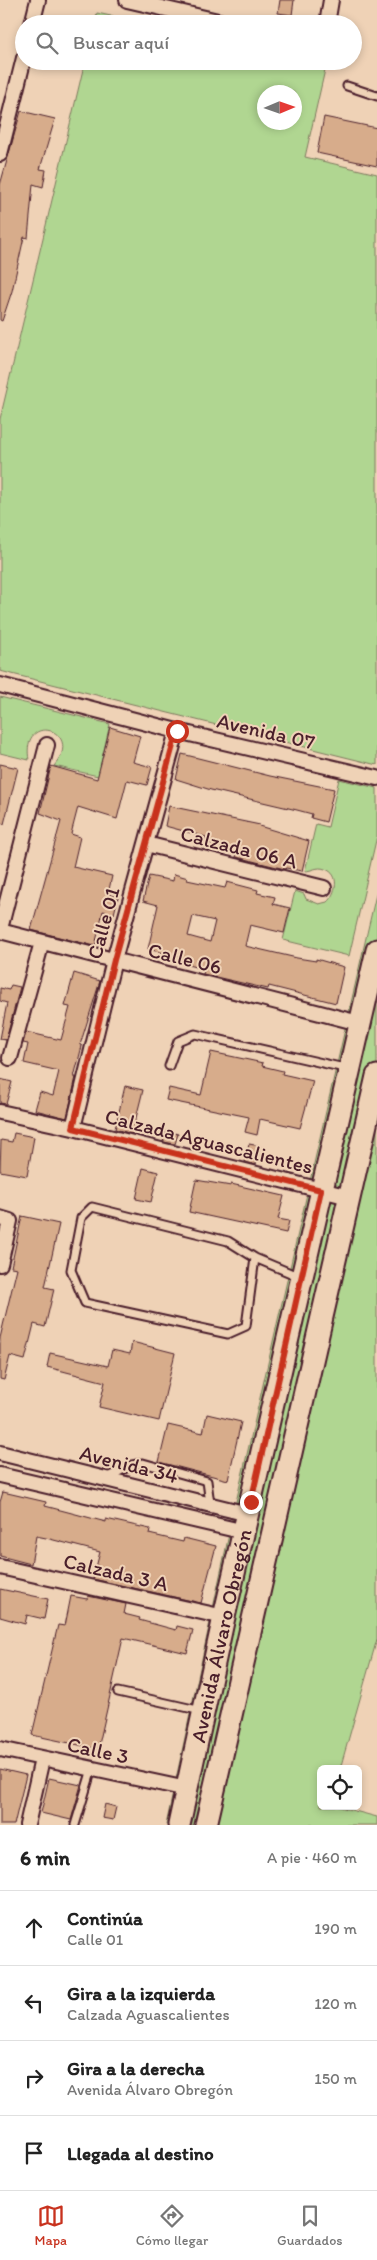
<!DOCTYPE html>
<html lang="es">
<head>
<meta charset="utf-8">
<style>
	:root { --surface:#fff; --page:#f2f2f2; --text:#222; --muted:#767676; --line:#e0e0e0; --accent:#c8321e }
	body { margin:0; font-family:Itim,sans-serif; background:var(--page); color:var(--text) }
	.controls { position:absolute; right:15px; bottom:15px; display:grid; overflow:hidden; border-radius:8px; box-shadow:0 2px 8px #0003 }
	.controls button { width:45px; height:45px; display:grid; place-items:center; padding:0; border:0; border-bottom:1px solid var(--line); background:var(--surface); color:var(--text); font:25px sans-serif }
	.compass { position:absolute; left:257px; top:85px; width:45px; height:45px; border-radius:50%; background:var(--surface); box-shadow:0 2px 8px #0003; rotate:88deg }
	.stop { position:absolute; width:15px; height:15px; margin:-11px; border:4px solid #c8321e; border-radius:50%; background:#fff }
	.stop.end { background:#c8321e; border-color:#fff; box-shadow:0 1px 5px #0008 }
	.list { margin:0; padding:0; list-style:none }
	h2 { display:flex; justify-content:space-between; align-items:center; height:65px; margin:0; padding:0 20px; font-size:21px }
	h2 small { font-size:16px; font-weight:400; color:var(--muted) }
	.list li { display:grid; grid-template-columns:32px 1fr auto; gap:15px; align-items:center; box-sizing:border-box; height:75px; padding:0 20px; border-top:1px solid var(--line) }
	.list b { display:block; font-size:19px; white-space:nowrap }
	.list p { margin:0; font-size:16px; white-space:nowrap; color:var(--muted) }
	.list em { font-size:16px; font-style:normal; color:var(--muted) }
	.icon { flex:none; width:28px; height:28px; fill:none; stroke:currentColor; stroke-width:2; stroke-linecap:round; stroke-linejoin:round }
	.map { position:relative; flex:none; width:377px; height:1825px; overflow:hidden }
	.search { position:absolute; background:var(--surface); box-shadow:0 2px 8px #0003; left:15px; right:15px; top:15px; height:55px; display:flex; align-items:center; gap:12px; box-sizing:border-box; padding:0 18px; border-radius:28px; color:var(--muted); font-size:19px }
	.sheet { height:365px; background:var(--surface) }
	nav { display:flex; justify-content:space-around; align-items:center; box-sizing:border-box; height:70px; border-top:1px solid var(--line); background:var(--surface); font-size:14px; color:var(--muted) }
	nav a { display:grid; justify-items:center; gap:2px }
	nav .on { color:var(--accent) }
	.map>svg:first-child { display:block }
</style>
</head>
<body>
<div class="map">
<svg width="377" height="1825" viewBox="0 0 377 1825">
	<rect width="100%" height="100%" fill="#efd2b6"/>
	<filter id="ink" filterUnits="userSpaceOnUse"><feTurbulence type="fractalNoise" baseFrequency=".02" numOctaves="2"/><feDisplacementMap in="SourceGraphic" scale="10" xChannelSelector="R" yChannelSelector="G"/><feConvolveMatrix kernelMatrix="1 2 1 2 8 2 1 2 1" color-interpolation-filters="sRGB"/></filter>
	<g filter="url(#ink)">
		<path fill="#b0d691" stroke="#7d7a5e" fill-rule="evenodd" d="M97,13l51,11h-54z
			M85,61h242l-22,96 72,17v591l-377,-94v-252zM264,92h30v30h-30z
			M0,697l110,27 -12,52 -44,-10c32,-36 -34,-56 -25,-6l-29,-7z
			M339,779l38,9v48l-28,120 -66,-16 12,-49 9,3 2,5 13,5 8,-2c9,-8 14,-28 -2,-33 -8,-3 -13,2 -20,2l11,-47 12,3z
			M377,890v749l-37,130h-19v37h15l41,11v8h-211l70,-323z"/>
		<path fill="#d7ac8b" stroke="#4a1f2b" fill-rule="evenodd" d="M280,0h14l-2,15 -14,-2z
			M21,111l34,8 -15,50 6,1 -3,17 -10,-3 -5,54 -4,-1 -12,54 -10,30 -2,-1v-135z
			M324,117l53,11v38l-60,-13z
			M110,727l30,9 -7,26 19,5 -5,18 -20,-5 -10,39 -39,-12 -7,27 9,3 -7,30 39,9 -4,18 10,3 -4,17 -11,-3 -8,35 -64,-16 30,-109 -21,-8 11,-47 46,13z
			M182,754l88,22 64,13 -8,33 -15,-4 1,-4 -15,-4 -86,-20 -35,-11z
			M0,764l18,4 -14,56 -4,-1z
			M169,806l91,19 -1,1 50,15 -7,30 -16,-3 -1,1 -49,-12 1,-3 -17,-4 1,-4 -17,-4 2,-5 -41,-11z
			M174,874l14,4 -1,2 38,8 2,-6 31,8 -1,3 18,4 -2,7 17,4 -6,25 -34,-8 -5,21 52,12 19,3v-2l28,8 -8,36 -67,-17 -1,3 -65,-15 1,-5 -19,-5 1,-5 -38,-10 10,-44 -15,-4 6,-25 24,5zM193,916l22,5 -5,21 -22,-6z
			M74,973l26,8 -20,64 2,1 -8,31h2l-9,41 -32,-8 5,-18 13,4 6,-25 -35,-8 4,-19 -5,-1 3,-11 35,8 9,-33 -5,-1z
			M11,985l9,2 -14,53 -6,-1 7,-36 -7,-2v-13l9,2z
			M211,1052l52,11 -1,3 21,5 -1,3 31,7 -13,47 -40,-9 -3,16 -12,-3 4,-15 -83,-17 3,-12 32,7z
			M0,1079l12,3 -6,22 -6,-1z
			M125,1086l18,4 -11,44 -17,-5z
			M166,1131l12,3 -3,10 -12,-2z
			M14,1133l20,4 -7,39 -27,-5 1,-31 11,2z
			M249,1144l11,2 -4,19 -11,-3z
			M143,1168l15,4 -7,30 -15,-3z
			M196,1180l35,6v-2l53,12 -6,23 11,2 -3,12 -97,-21z
			M22,1216l37,8 -14,63 9,2 -9,38 -11,-3 -9,36 -15,-4 -6,24 -4,-1v-41l17,-70 -6,-1z
			M132,1342l43,11 -16,68 -60,-14 6,-25 -58,-15 3,-14 58,13 4,-16 18,4z
			M207,1414l34,8 -13,58 -69,-18 9,-37 35,8z
			M3,1492l43,10 -1,4 61,16v-3l44,10 -1,5 34,8 1,-4 32,8 -15,57 -108,-24 7,-27 -54,-14 -10,-2 -5,28 -31,-8v-54z
			M0,1589l48,10 -4,20 -17,-4 -2,9 -25,-7z
			M71,1596l16,3 1,-3 38,8 -2,10 16,4 -1,2 37,10 1,-4 16,4 -6,23 -64,-15 -25,111 -66,-14 26,-110 7,1z
			M0,1769l26,6 -12,50h-14z
			M49,1778l32,7 -10,35 -30,-7z
			M105,1804l11,3 -3,13 -11,-2z"/>
		<g fill="none" stroke-linecap="round" stroke-linejoin="round">
			<defs>
				<path id="service" d="M347,86l30,10
					M169,1066l9,-25 17,-7 154,35
					M255,1258l-9,68 -18,8 -143,-31 -14,-33 10,-52 11,-11 136,34 27,17 45,19
					M106,1478l26,-13 11,-2 64,18 3,23
					M118,1692l84,19
					M75,1825l17,-56"/>
				<path id="minor" d="M127,0l104,24
					M32,24l6,-24
					M327,24l4,-24
					M0,154l24,-96
					M0,685l177,46 200,47
					M146,844l178,44
					M0,929l47,-184
					M0,931l359,92
					M10,1058l32,-116
					M0,1112l73,16 276,69
					M73,1128l41,-168 63,-229
					M0,1218l10,3 -10,43
					M0,1453l248,61
					M0,1475l245,57
					M0,1567l224,50
					M0,1749l187,40
					M27,1825l15,-66"/>
				<g id="primary">
					<path id="s1" d="M179,1825l45,-208 153,-667"/>
					<path d="M206,1825l171,-749"/>
				</g>
			</defs>
			<use href="#service" stroke="#4a1f2b" stroke-width="11"/>
			<use href="#minor" stroke="#4a1f2b" stroke-width="18"/>
			<use href="#primary" stroke="#4a1f2b" stroke-width="25"/>
			<use href="#service" stroke="#efd2b6" stroke-width="7"/>
			<use href="#minor" stroke="#efd2b6" stroke-width="14"/>
			<use href="#primary" stroke="#efd2b6" stroke-width="21"/>
		</g>
	</g>
	<g fill="none" stroke-linecap="round" stroke-linejoin="round" filter="url(#ink)">
		<path stroke="#c8321e" stroke-width="6" d="M177,731l-63,229 -41,168 248,62 -70,312"/>
	</g>
	<g text-anchor="middle" dominant-baseline="central" stroke-width="4" stroke-linejoin="round" paint-order="stroke">
		<g font-size="21" fill="#4a1f2b" stroke="#efd2b6">
			<text transform="translate(266 731) rotate(13)">Avenida 07</text>
			<text transform="translate(239 847) rotate(14)">Calzada 06 A</text>
			<text transform="translate(103 923) rotate(-75)">Calle 01</text>
			<text transform="translate(185 958) rotate(14)">Calle 06</text>
			<text transform="translate(209 1141) rotate(14)">Calzada Aguascalientes</text>
			<text transform="translate(129 1464) rotate(14)">Avenida 34</text>
			<text transform="translate(116 1572) rotate(13)">Calzada 3 A</text>
			<text stroke="none"><textPath href="#s1" startOffset="194">Avenida Álvaro Obregón</textPath></text>
			<text transform="translate(98 1750) rotate(12)">Calle 3</text>
		</g>
	</g>
</svg>
<div class="controls">
<button><svg class="icon" aria-label="locate" viewBox="0 0 24 24"><circle cx="12" cy="12" r="6"/><path d="M12 2v4M12 18v4M2 12h4M18 12h4"/></svg></button>
</div>
<svg class="compass" viewBox="-18 -18 36 36"><path d="M0-13l5 13h-10z" fill="#e53935"/><path d="M0 13l5-13h-10z" fill="#767676"/></svg>
<div class="stop" style="left:177px;top:731px"></div>
<div class="stop end" style="left:251px;top:1502px"></div>
<div class="search"><svg class="icon" aria-label="search" viewBox="0 0 24 24"><circle cx="10" cy="10" r="6"/><path d="M15 15l6 6"/></svg>Buscar aquí</div>
</div>
<section class="sheet">
<h2>6 min<small>A pie · 460 m</small></h2>
<ul class="list">
<li><svg class="icon" aria-label="ahead" viewBox="0 0 24 24"><path d="M12 20V5M6 11l6-6 6 6"/></svg><div><b>Continúa</b><p>Calle 01</p></div><em>190 m</em></li>
<li><svg class="icon" aria-label="left" viewBox="0 0 24 24"><path d="M17 20v-9H6M10 6l-5 5 5 5"/></svg><div><b>Gira a la izquierda</b><p>Calzada Aguascalientes</p></div><em>120 m</em></li>
<li><svg class="icon" aria-label="right" viewBox="0 0 24 24"><path d="M7 20v-9h11M14 6l5 5-5 5"/></svg><div><b>Gira a la derecha</b><p>Avenida Álvaro Obregón</p></div><em>150 m</em></li>
<li><svg class="icon" aria-label="arrive" viewBox="0 0 24 24"><path d="M6 21V4h12l-3 4 3 4H6"/></svg><div><b>Llegada al destino</b></div></li>
</ul>
</section>
<nav>
<a class="on"><svg class="icon" aria-label="map" viewBox="0 0 24 24"><path d="M3 6l6-2 6 2 6-2v14l-6 2-6-2-6 2zM9 4v14M15 6v14"/></svg>Mapa</a>
<a><svg class="icon" aria-label="directions" viewBox="0 0 24 24"><path d="M12 3l9 9-9 9-9-9zM9 14v-3h6M13 9l2 2-2 2"/></svg>Cómo llegar</a>
<a><svg class="icon" aria-label="saved" viewBox="0 0 24 24"><path d="M7 4h10v16l-5-4-5 4z"/></svg>Guardados</a>
</nav>
</body>
</html>
